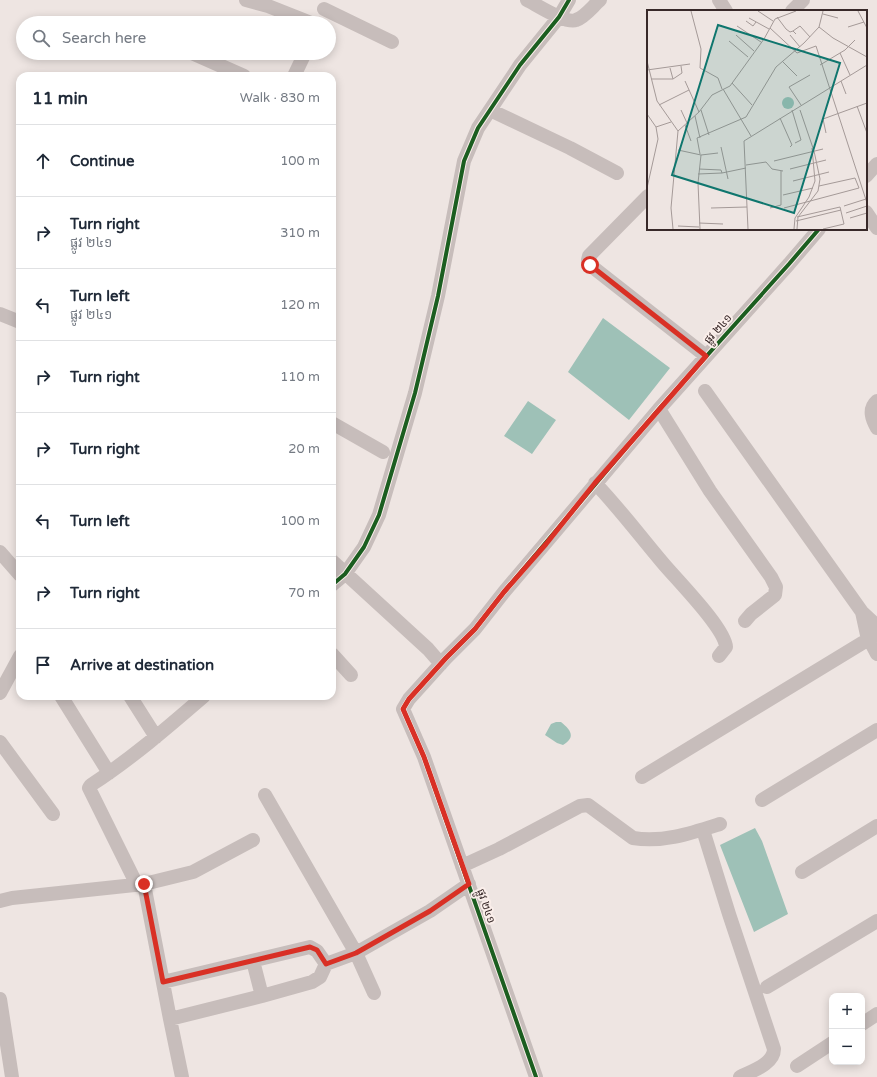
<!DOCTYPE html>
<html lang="en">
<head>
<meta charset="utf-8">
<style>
	:root { --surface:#fff; --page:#f6f6f7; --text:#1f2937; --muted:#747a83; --line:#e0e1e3 }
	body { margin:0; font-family:"Varela Round","Noto Sans Khmer",sans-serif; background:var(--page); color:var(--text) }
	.controls { position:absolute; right:12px; bottom:12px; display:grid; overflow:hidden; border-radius:8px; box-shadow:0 2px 10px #0003 }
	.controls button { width:36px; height:36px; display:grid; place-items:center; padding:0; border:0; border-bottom:1px solid var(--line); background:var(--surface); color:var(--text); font:20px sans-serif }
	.stop { position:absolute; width:12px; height:12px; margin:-9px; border:3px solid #d93025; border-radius:50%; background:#fff }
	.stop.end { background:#d93025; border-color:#fff; box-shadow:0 1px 4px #0008 }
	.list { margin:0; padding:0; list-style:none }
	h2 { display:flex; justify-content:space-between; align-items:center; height:52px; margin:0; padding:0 16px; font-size:17px }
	h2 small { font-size:13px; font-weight:400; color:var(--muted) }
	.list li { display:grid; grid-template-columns:26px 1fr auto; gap:12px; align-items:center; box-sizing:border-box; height:72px; padding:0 16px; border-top:1px solid var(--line) }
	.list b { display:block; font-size:15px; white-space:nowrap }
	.list p { margin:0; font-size:13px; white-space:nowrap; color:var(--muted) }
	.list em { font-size:13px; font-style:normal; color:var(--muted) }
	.icon { flex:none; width:22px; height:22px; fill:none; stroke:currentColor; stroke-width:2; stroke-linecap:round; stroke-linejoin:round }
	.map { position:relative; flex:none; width:877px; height:1077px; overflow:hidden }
	.search { position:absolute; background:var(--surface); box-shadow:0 2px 10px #0003; left:16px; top:16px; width:320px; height:44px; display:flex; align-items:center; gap:10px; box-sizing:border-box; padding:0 14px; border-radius:22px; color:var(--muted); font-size:15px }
	.panel { position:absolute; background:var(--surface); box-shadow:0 2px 10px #0003; left:16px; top:72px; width:320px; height:628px; border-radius:12px }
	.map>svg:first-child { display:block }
</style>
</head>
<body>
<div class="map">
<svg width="877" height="1077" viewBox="0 0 877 1077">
	<rect width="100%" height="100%" fill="#eee5e2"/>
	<path fill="#9ec1b7" d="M603,318l67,50 -41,52 -61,-48z
		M528,401l28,19 -24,34 -28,-18z
		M556,722h5c10,8 15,15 2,23l-6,-2 -12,-8 6,-11z
		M755,828l7,13 26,73 -34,18 -34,-87z"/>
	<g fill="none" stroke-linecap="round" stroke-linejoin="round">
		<path stroke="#c7bdbb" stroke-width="14" d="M246,0l22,6 43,17
			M527,0c10,5 39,24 49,20 9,-3 17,-14 24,-20
			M719,0l7,11
			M324,9l68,33
			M792,11l11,-11
			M192,53l52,23
			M294,76l11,-23
			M490,110l80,38 47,25
			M866,176l11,-12
			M648,196l-59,60 -1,4 2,5 116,91
			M866,212l11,16
			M0,314l20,8
			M705,391l157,221 15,14
			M877,401c-9,8 -5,18 0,27
			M659,409l51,82 61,86 5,10 -1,8 -24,19 -6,7
			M332,423l51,29
			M595,483c24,25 45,53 67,79 14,17 63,66 64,85l-7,9
			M0,552l20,23
			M332,561l96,88 13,15
			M332,585l13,-11 19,-27 15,-32 36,-122 23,-97 26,-135 14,-33 42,-63 39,-48 10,-17
			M862,612l5,23 10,19
			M332,654l19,21
			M0,693l20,-37
			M61,696l48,77
			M130,696l26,41
			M0,742l53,72
			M642,777l235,-143
			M265,795l91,158 18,40
			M762,800l115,-70
			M703,830l26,84 45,135c0,15 -22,22 -34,28
			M462,866l37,-17 81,-43 8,-1 45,33c30,5 59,-5 87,-14
			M802,872l75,-46
			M144,884l26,135 12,58
			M137,885l-48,-97 2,-3c40,-26 76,-57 113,-89
			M0,901l12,-3 132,-14 49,-12 60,-32
			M253,961l9,35
			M163,982l147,-35 7,4 9,13 30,-11 74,-42 39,-27
			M767,987l110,-66
			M0,999l12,78
			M170,1019l92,-23 50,-14 8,-5 6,-13
			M862,1024l15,-10
			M797,1066l35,-23
			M536,1077l-112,-320 -21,-48 6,-10 37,-41 29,-29 29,-37 155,-183 130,-145 30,-35"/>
		<defs>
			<path id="cycleway" d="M332,585l13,-11 19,-27 15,-32 36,-122 23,-97 26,-135 14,-33 42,-63 39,-48 10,-17
				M536,1077l-112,-320 -21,-48 6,-10 37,-41 29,-29 29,-37 155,-183 130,-145 30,-35"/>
		</defs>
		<use href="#cycleway" stroke="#faeeea" stroke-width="6"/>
		<use href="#cycleway" stroke="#1b5e20" stroke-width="4"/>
	</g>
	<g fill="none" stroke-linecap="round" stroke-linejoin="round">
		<path stroke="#d93025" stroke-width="5" d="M144,884l19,98 147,-35 7,3 9,14 30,-11 74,-42 39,-27 -45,-127 -21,-48 6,-10 37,-41 29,-29 29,-37 42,-48 49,-61 111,-127 -116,-91"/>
	</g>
	<g text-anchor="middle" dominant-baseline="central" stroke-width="4" stroke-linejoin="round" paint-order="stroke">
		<g font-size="11" fill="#382929" stroke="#faeeea">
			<text transform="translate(718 329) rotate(-48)">ផ្លូវ ២៤១</text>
			<text transform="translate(486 906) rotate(71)">ផ្លូវ ២៤១</text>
		</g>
	</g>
	<g transform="translate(647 10)">
		<rect width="220" height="220" fill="#eee5e2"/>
		<path d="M135 93a6 6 0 1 1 12 0a6 6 0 1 1-12 0Z" fill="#9ec1b7"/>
		<path fill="none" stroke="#a59a98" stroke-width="1" d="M44,1l10,38 -1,19 18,10 4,11M111,1l15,10M211,1l9,17M176,4l15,4M130,7l9,12 4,3 3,-1 3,3M102,8l20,11M99,11l7,5 3,-4M90,16l24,16M172,17l14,11 34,19M201,17l16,-5M123,18l27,25 19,-7 51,157M146,21l7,-5 10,11M89,25l18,16M143,25l10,12M82,31l19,16M193,43l10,22M0,51l10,40 21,30M135,51l15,15M173,55l25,-15 10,-10M0,60l43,-6M4,69h22l-3,-11M26,69l9,-6 -1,-7M38,71l14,31M194,71l5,13M85,73l20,22M76,79l28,47M12,95l30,-15M154,95l-12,-18 21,-12M210,96l10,27M34,100l6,13M54,100l8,25M145,100l9,30 -6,3M0,104l9,13 2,12 -11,49M48,106l5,22M133,108l12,27 -2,2M38,115l6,16M9,117l15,-5M179,123l-3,-14 44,-16M74,137l7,32M31,140l23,5 17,-2M53,144l-3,-16 49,-21 30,-50 28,-24 15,-16 4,-16M127,151l49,-12M99,155l20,-3 6,7 11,2M52,159l22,1 1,3 24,-5M143,159l36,-9M51,164l24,-1M146,171l36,-9M136,185l30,-7M197,196l22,-7M64,198l36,-1M123,198l11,-3v-34M137,198l75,-20 -4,-10 -36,8M199,203l21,-7M150,207l43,-10 4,17 -21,5M203,208l17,-5M149,211l45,-11M52,213l24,1M31,216l21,1M26,219l-2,-21 7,-77 21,-19 13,-17 18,-9 34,-47 11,-20 21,-8M53,219l-2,-46 3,-28M101,219l-4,-88 123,-76M147,219l1,-11 14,-21 6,-16 -3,-33M150,219l1,-12 20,-26 2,-12 -6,-28 -14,-41"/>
		<path fill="#0f766e" fill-opacity="0.15" stroke="#0f766e" stroke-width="2" d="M71,15l122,38 -46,150 -122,-38z"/>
		<rect width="220" height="220" fill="none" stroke="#382929" stroke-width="2"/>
	</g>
</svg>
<div class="controls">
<button>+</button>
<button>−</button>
</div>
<div class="stop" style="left:590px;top:265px"></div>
<div class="stop end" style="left:144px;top:884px"></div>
<div class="search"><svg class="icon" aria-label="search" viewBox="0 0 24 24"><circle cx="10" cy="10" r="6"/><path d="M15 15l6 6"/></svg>Search here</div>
<section class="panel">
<h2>11 min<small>Walk · 830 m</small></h2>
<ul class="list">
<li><svg class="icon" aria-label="ahead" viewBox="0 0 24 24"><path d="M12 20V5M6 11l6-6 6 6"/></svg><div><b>Continue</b></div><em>100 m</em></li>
<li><svg class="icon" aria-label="right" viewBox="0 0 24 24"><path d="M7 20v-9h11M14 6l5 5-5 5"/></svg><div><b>Turn right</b><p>ផ្លូវ ២៤១</p></div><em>310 m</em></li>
<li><svg class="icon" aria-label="left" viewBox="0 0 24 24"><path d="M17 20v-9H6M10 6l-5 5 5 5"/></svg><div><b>Turn left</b><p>ផ្លូវ ២៤១</p></div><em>120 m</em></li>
<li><svg class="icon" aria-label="right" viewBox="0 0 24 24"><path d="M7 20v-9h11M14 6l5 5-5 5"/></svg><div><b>Turn right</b></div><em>110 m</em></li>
<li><svg class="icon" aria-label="right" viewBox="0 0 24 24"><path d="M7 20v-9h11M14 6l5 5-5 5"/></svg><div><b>Turn right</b></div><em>20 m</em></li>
<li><svg class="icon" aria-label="left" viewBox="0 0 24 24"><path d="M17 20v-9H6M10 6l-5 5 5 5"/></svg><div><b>Turn left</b></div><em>100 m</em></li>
<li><svg class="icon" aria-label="right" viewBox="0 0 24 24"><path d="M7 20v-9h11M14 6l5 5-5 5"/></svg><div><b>Turn right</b></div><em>70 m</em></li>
<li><svg class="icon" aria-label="arrive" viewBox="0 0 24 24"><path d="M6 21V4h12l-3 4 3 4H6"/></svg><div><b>Arrive at destination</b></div></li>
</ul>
</section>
</div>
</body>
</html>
